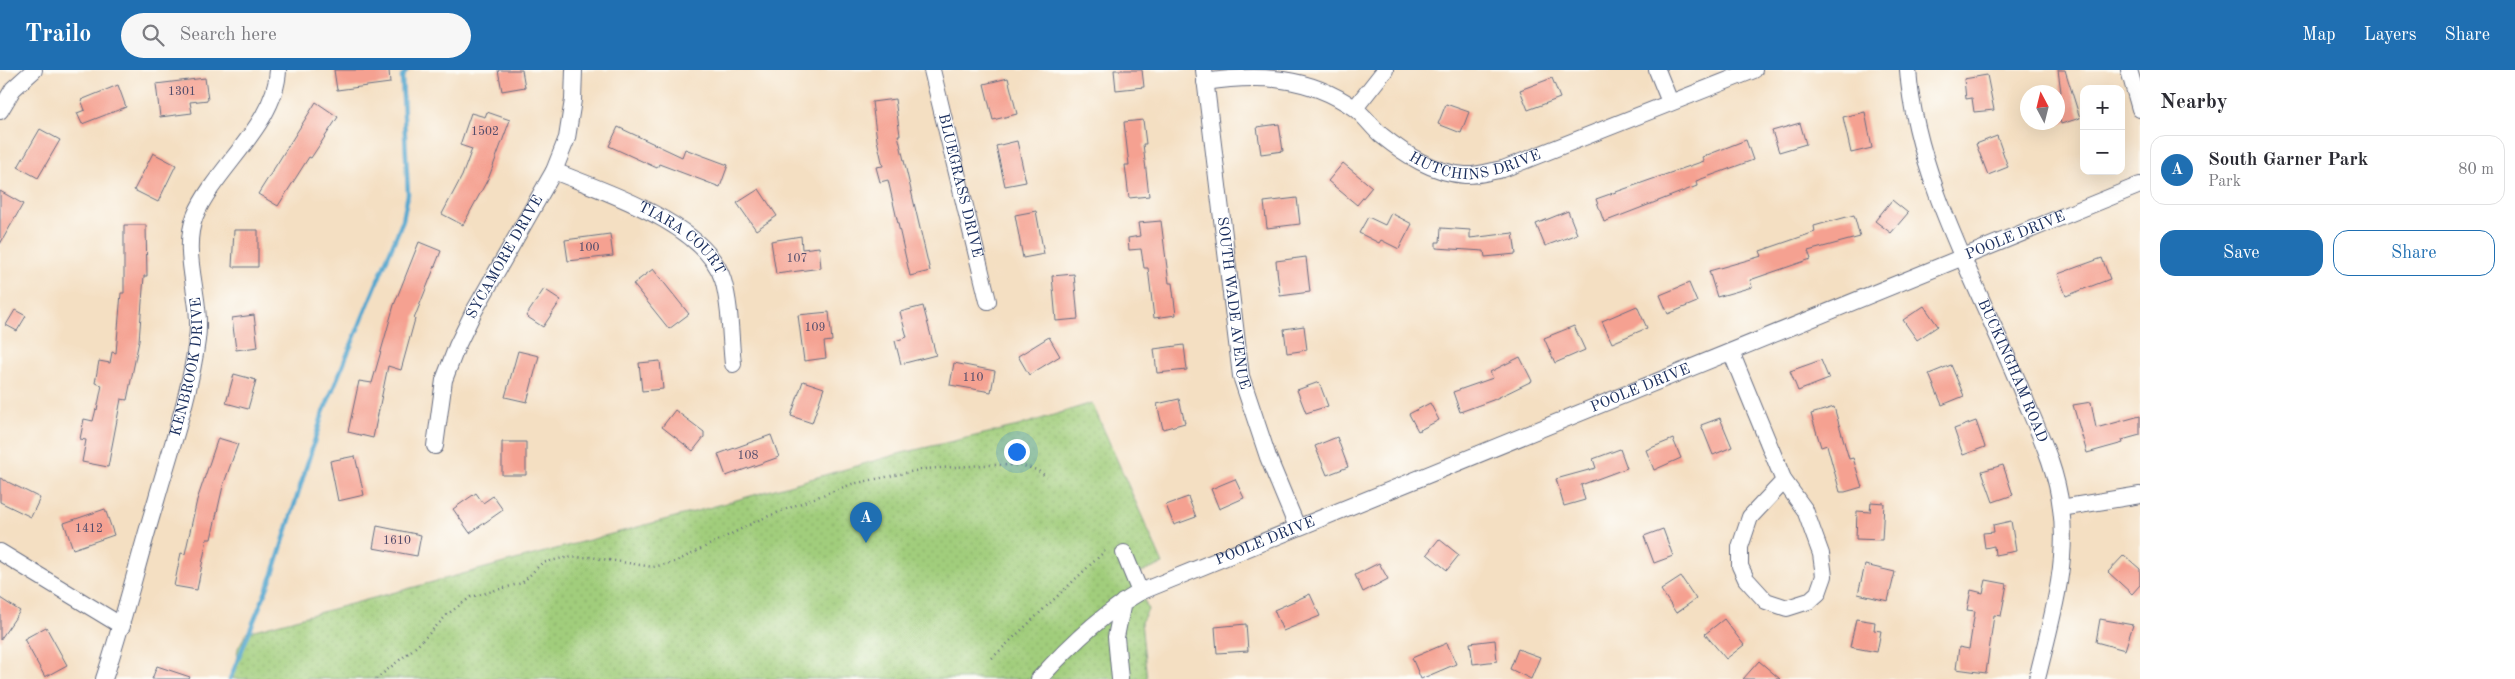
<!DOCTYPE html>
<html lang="en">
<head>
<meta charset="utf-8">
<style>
	:root { --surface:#fff; --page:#f7f7f7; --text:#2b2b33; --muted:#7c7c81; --line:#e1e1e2; --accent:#1f6fb2 }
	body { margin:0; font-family:"Old Standard TT",serif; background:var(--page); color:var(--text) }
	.controls { position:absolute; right:15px; top:15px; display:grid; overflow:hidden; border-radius:10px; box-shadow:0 5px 20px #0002 }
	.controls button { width:45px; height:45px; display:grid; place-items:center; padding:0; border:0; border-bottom:1px solid var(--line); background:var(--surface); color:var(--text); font:25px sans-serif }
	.compass { position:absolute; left:2020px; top:15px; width:45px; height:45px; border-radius:50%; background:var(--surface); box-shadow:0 5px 20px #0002; rotate:353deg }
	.you { position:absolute; left:1016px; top:381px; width:18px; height:18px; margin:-12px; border:4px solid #fff; border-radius:50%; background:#1a73e8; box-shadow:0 0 0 8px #1a73e833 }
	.badge { display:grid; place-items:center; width:32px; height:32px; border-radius:50%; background:var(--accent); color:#fff; font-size:16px; font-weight:700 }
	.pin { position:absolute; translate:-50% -41px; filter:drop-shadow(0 1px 2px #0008) }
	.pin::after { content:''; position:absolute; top:26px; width:18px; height:15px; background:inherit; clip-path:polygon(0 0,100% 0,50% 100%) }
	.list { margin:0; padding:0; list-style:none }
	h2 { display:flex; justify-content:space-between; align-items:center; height:65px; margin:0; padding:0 20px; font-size:21px }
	h2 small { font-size:16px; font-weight:400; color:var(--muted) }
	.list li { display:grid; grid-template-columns:32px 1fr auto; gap:15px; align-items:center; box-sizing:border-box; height:70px; margin:0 10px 10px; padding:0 10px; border:1px solid var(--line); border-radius:15px }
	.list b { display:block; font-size:19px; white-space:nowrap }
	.list p { margin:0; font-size:16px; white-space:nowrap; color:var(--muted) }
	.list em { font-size:16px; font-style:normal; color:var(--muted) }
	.actions { display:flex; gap:10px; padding:15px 20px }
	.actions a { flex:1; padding:11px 0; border:1px solid var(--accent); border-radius:15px; text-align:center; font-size:18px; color:var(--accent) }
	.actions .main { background:var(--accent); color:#fff }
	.icon { flex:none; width:28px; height:28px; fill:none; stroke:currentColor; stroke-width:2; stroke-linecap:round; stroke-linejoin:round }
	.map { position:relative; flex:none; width:2140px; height:609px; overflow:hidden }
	header { display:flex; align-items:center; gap:30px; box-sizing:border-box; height:70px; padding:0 25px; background:var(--accent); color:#fff }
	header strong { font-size:24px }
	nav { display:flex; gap:28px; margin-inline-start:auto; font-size:18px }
	.search { width:350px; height:45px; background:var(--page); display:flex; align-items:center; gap:12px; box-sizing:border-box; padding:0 18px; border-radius:28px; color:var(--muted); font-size:19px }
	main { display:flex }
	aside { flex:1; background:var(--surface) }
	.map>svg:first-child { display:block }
</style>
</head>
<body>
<header>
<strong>Trailo</strong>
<div class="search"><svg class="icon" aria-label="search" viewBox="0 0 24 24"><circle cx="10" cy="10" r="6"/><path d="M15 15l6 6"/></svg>Search here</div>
<nav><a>Map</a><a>Layers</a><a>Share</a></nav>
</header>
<main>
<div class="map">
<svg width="2140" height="609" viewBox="0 0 2140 609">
	<defs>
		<pattern id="park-dots" width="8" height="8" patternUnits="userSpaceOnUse" patternTransform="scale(1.25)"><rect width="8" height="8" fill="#a1cd7b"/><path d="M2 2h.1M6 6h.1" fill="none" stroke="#8ab06d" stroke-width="1.8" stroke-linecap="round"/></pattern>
	</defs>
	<rect width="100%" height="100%" fill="#fdfcf7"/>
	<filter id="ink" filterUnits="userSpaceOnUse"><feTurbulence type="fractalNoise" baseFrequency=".02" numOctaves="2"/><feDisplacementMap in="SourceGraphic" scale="10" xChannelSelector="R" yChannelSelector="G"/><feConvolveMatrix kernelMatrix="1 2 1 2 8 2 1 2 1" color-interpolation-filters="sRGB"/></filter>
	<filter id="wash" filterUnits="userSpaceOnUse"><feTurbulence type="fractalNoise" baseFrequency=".0096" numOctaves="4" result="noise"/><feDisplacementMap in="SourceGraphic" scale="20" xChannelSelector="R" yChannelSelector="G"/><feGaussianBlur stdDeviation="1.12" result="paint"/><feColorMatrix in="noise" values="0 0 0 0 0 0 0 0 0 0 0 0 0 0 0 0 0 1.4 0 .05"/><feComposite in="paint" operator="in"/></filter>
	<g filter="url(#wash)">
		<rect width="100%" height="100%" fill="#f4dfc2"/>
		<path fill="url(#park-dots)" stroke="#5e7e6c" d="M1092,333l71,161 -28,11 13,35 -7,12 6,57h-914l5,-31 9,-16 454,-122 201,-57 116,-27z"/>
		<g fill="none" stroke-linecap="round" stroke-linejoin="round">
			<path stroke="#53a6ce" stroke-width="4.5" d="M230,609l43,-105 50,-161 80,-193 5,-26 -6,-117 5,-7"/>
		</g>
		<g id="blocks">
			<path fill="#f5a191" d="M334,0h55l1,13 -53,7z
				M498,0h24l3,17 -23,4z
				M1114,0h28l2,17 -28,3z
				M2058,0h7l15,48 -19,6 -3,-11v-20l3,-1z
				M1987,5l7,35 -20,2 -2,-14 -6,1 -2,-20z
				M205,8l3,22 -18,2 2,11 -32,4 -4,-33z
				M1008,8l9,36 -24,6 -9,-36z
				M1552,8l8,20 -32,12 -8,-20z
				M118,15l8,22 -44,17 -5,-11 8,-3 -4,-10z
				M895,29l5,36h-2l32,136 -20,5 -22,-96 -8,2 -4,-15 7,-1 -6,-26 -5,-38z
				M316,32l22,15 -27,41 -2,-1 -31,49 -20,-12z
				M1446,34l23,8 -8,21 -23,-9z
				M487,42l23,8 -21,57 -26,48 -21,-11 20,-38 10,-27 -12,-4 11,-32 14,4z
				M1865,42l7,36 -21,5 -8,-36z
				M1143,50l3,24h-3l6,52 -20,2 -4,-33h4l-5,-43z
				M1800,53l6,21 -27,8 -7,-21z
				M1279,54l4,27 -22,3 -4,-27z
				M618,57l64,30 3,-8 43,16 -8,22 -61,-23 -2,4 -48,-22z
				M40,59l20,11 -22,38 -20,-11z
				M1997,66l11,31 -20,8 -12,-31z
				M1746,70l7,20 -57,21 1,5 -93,36 -8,-23 108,-38 -2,-4z
				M1017,71l9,41 -21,4 -9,-40z
				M153,83l23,12 -18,37 -24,-12z
				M1343,93l29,24 -15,18 -29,-24z
				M759,119l18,27 -21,14 -19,-27z
				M0,121l23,13 -23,40z
				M1297,128l3,26 -33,4 -3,-26z
				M1892,130l16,13 -17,20 -16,-12z
				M1036,141l8,43 -21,4 -8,-43z
				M1568,141l9,23 -32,12 -9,-22z
				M1391,143l21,11 -13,25 -18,-9 -2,3 -20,-10 9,-16 17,8z
				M1854,145l6,22 -52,14 3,8 -61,21 2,7 -35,10 -8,-26 53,-15 -2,-5 55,-19 -1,-6z
				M1161,151l8,62h3l4,32 -22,3 -6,-50h-4l-3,-19 -12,1 -1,-12 12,-2 -2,-13z
				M124,155h22l1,51h-3l-5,65 -12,59 -6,-1 -13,68 -26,-5 4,-22 -6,-1 4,-20 9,2 3,-12 1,1 5,-25 -7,-2 4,-22 11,2 2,-11 4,1 5,-60h3z
				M1441,158l29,2v8l43,-5 3,21 -31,3 -1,-6 -48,-3v-6h4z
				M234,160h24v37h-26z
				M610,164l3,22 -45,5 -3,-21z
				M801,166l1,13 17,-2 2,21 -45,6 -5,-33z
				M419,172l22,9 -27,68h1l-14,51 -13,-4 -15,72 -25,-6 11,-51 13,2 22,-78z
				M1306,187l4,35 -30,4 -4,-35z
				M2102,188l8,21 -44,17 -8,-22z
				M653,199l36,45 -20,15 -36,-45z
				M1074,204l4,45 -22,2 -4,-45z
				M1689,213l8,19 -29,12 -8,-19z
				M544,219l17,11 -18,27 -17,-11z
				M923,236l13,49 -35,9 -6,-23 12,-4 -7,-25z
				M1637,236l10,22 -35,15 -10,-22z
				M1924,236l14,20 -21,14 -14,-20z
				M15,240l11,6 -9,15 -11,-6z
				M829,242l3,29 -8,1 2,16 -22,3 -6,-46z
				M254,245l4,32 -22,3 -4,-32z
				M1304,256l3,24 -20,3 -3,-24z
				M1574,256l11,24 -30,13 -11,-25z
				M1049,267l11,19 -31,19 -11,-19z
				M1184,275l3,25 -30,3 -3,-24z
				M518,281l21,5 -12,46 -22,-5z
				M1520,287l12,24 -39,19 -33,12 -7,-20 40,-14 -3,-6z
				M1821,290l8,19 -31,12 -8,-20z
				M660,291l3,28 -21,2 -3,-28z
				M954,293l41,8 -4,21 -41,-7z
				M1951,295l13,31 -22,9 -13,-31z
				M234,304l22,6 -8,29 -22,-6z
				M803,311l21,7 -12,35 -21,-7z
				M1319,312l9,24 -22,7 -9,-23z
				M1179,329l6,24 -22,6 -6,-25z
				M2091,332l5,26 44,-12v19l-18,5 1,3 -36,10 -14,-48z
				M1430,333l9,17 -21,11 -9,-17z
				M1834,337l15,52 4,-1 9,29 -17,5h-5l-13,-47 -6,2 -10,-33z
				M675,340l29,22v5l-11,14 -31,-24z
				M1720,348l12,29 -19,8 -12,-30z
				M1976,351l9,26 -22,8 -9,-26z
				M771,365l8,22 -53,19 -8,-22z
				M1337,367l11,30 -21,8 -12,-29z
				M218,368l20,6 -15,42 -12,53h-4l-10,51 -23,-4 7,-33 4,1 12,-54z
				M1673,369l8,19 -27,12 -8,-20z
				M502,372h24v33h-24z
				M1620,379l7,19 -46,17 4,15 -21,6 -8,-27 40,-11 -3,-9z
				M355,386l9,39 -26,6 -8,-40z
				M2003,395l10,30 -20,7 -11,-31z
				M0,408l40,20 -9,19 -31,-15z
				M1235,409l9,19 -25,11 -8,-20z
				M476,423l7,10 10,-7 10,14 -33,23 -17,-24z
				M1188,427l8,20 -22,8 -8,-20z
				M1871,432l13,1 -2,37 -26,-1 1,-28 13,1z
				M105,439l9,26 -41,14 -9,-26z
				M2011,451l5,30 -21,4 -1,-9 -9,2 -2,-15 11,-1 -1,-7z
				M377,456l44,9 -4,21 -44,-8z
				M1663,459l10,27 -19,7 -10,-27z
				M1439,469l20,16 -12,15 -20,-16z
				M2124,485l16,14v16l-8,9 -24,-22z
				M1379,493l9,16 -25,13 -8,-17z
				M1865,495l30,7 -7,29 -30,-7z
				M1681,507l15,22 -20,14 -15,-23z
				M1986,510l21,4 -6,32 -7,-1 -8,58 -30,-4 3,-22 10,2 6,-38 -8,-1 4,-20 12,3z
				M1310,524l10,22 -37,15 -9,-21z
				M0,528l20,13 -20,29z
				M1724,549l20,26 -18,14 -21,-25z
				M1856,549l19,3 -1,8 7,1 -4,21 -27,-5z
				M2100,549l33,6 -8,25 -29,-8z
				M1246,554l2,27 -31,2 -2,-26z
				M46,557l21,38 -22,12 -21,-38z
				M1495,570l2,21 -24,3 -3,-21z
				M1447,573l9,21 -35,15 -9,-21z
				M1518,579l22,8 -9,22 -21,-10z
				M1759,591l21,18h-37z
				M157,596l33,11 -1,2h-37z"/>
		</g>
	</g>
	<g filter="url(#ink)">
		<use href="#blocks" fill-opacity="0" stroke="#676d81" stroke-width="1"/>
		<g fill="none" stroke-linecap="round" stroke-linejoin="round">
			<defs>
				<g id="minor">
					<path id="s1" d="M932,0l56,231"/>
					<path id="s2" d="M1204,0l37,306 27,81 29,70"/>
					<path d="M1657,0l13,32"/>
					<path id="s3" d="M1908,0c8,112 78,230 119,334 14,33 30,67 34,104 8,57 -11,116 -24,171"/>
					<path d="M2129,0l11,39"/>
					<path id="s4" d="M1205,12c53,-8 104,-6 149,26 10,7 18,19 27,27 25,20 52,38 84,40 12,1 26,-4 38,-6l251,-99"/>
					<path d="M1355,38l30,-38"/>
					<path d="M0,41l13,-22 21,-19"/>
					<path id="s5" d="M554,101c51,21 152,53 169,109 8,27 7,57 10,84"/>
					<path d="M1731,282l53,129 21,29 16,44 3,22 -6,17 -9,8 -22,7 -21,-7 -20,-22 -6,-13v-19l10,-30 34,-36"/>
					<path id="s6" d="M435,376l9,-66 13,-34 16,-33 81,-142 13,-33 6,-38 1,-30"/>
					<path d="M2061,438l79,-13"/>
					<path d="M0,482l122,74"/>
					<path d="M1124,483l16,39"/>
					<path id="s7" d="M104,609c20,-59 34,-119 52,-178 15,-53 34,-106 41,-161 6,-41 -17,-85 -2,-124 20,-48 81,-92 83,-146"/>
					<path id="s8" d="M1039,609c29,-32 64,-66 101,-87l1000,-407"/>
					<path d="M1120,609l-4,-42 7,-35"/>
				</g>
			</defs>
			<use href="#minor" stroke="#676d81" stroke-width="18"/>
			<path stroke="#676d81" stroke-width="2.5" stroke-dasharray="1 4" stroke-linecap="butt" d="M992,588l113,-107
				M376,609l41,-33 32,-33 22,-16 51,-14 20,-20 21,-5 27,-1 63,10 22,-5 84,-42 50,-20 43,-16 73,-15 59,-4h36l17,5 10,7"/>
			<use href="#minor" stroke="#fff" stroke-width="16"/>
		</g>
	</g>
	<g text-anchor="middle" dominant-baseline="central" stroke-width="5" stroke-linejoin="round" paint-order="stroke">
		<g font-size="12" fill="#524c6b">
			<text x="182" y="22">1301</text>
			<text x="485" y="62">1502</text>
			<text x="589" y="178">100</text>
			<text x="797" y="189">107</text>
			<text x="815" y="258">109</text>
			<text x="973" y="308">110</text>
			<text x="748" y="386">108</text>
			<text x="89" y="459">1412</text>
			<text x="397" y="471">1610</text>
		</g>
		<g font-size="15" fill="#1b2f5e" stroke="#fdfcf7">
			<text stroke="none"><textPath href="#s4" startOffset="298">HUTCHINS DRIVE</textPath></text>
			<text stroke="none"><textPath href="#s1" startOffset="119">BLUEGRASS DRIVE</textPath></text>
			<text stroke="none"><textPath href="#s8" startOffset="1079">POOLE DRIVE</textPath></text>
			<text stroke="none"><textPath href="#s5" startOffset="146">TIARA COURT</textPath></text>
			<text stroke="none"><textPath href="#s6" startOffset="204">SYCAMORE DRIVE</textPath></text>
			<text stroke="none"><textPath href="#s2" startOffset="235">SOUTH WADE AVENUE</textPath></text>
			<text stroke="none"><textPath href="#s7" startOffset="324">KENBROOK DRIVE</textPath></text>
			<text stroke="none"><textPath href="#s3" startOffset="320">BUCKINGHAM ROAD</textPath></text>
			<text stroke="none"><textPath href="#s8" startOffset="674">POOLE DRIVE</textPath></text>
			<text stroke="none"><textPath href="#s8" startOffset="269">POOLE DRIVE</textPath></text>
		</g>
	</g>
</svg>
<div class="controls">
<button>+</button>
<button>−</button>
</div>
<svg class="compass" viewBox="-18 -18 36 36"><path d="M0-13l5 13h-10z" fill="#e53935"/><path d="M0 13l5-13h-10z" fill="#7c7c81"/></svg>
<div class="you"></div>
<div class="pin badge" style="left:866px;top:473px">A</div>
</div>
<aside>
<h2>Nearby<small></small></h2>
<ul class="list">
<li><span class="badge">A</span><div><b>South Garner Park</b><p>Park</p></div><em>80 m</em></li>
</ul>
<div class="actions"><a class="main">Save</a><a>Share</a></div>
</aside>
</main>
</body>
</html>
